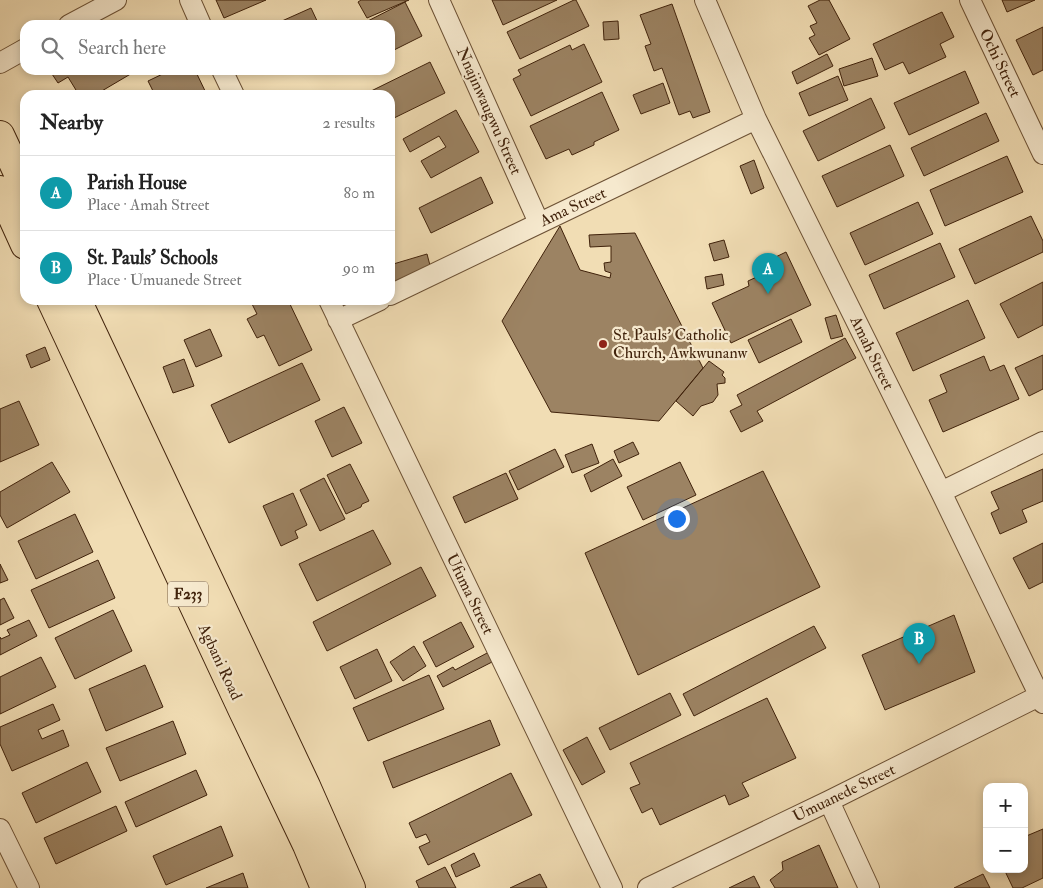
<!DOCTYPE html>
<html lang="en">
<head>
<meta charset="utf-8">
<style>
	:root { --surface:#fff; --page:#f6f6f6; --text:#222; --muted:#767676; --line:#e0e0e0; --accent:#8f2418 }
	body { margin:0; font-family:"IM FELL Double Pica",serif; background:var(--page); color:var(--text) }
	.controls { position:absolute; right:15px; bottom:15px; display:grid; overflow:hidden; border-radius:10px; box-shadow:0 2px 8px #0003 }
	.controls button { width:45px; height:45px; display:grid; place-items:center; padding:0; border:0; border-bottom:1px solid var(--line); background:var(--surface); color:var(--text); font:25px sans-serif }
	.you { position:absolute; left:676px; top:518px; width:18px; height:18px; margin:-12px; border:4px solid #fff; border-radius:50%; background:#1a73e8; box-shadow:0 0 0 8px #1a73e833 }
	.badge { display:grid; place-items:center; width:32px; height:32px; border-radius:50%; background:var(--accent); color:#fff; font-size:16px; font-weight:700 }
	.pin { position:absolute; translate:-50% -41px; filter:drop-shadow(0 1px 2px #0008) }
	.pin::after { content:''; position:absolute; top:26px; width:18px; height:15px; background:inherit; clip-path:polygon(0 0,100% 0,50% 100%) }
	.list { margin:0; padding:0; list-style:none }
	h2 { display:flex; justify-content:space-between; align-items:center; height:65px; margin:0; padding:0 20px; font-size:21px }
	h2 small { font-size:16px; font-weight:400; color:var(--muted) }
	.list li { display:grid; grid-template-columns:32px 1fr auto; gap:15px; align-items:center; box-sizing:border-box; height:75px; padding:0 20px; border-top:1px solid var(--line) }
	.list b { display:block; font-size:19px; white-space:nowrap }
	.list p { margin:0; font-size:16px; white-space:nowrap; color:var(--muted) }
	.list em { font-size:16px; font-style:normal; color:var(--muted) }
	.icon { flex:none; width:28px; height:28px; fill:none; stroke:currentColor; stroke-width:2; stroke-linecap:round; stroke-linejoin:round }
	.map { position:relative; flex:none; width:1043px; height:888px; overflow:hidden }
	.search { position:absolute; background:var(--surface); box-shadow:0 2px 8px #0003; left:20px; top:20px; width:375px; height:55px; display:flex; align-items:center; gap:12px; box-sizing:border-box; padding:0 18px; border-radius:15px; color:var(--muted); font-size:19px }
	.panel { position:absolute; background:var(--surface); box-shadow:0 2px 8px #0003; left:20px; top:90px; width:375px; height:215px; border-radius:15px }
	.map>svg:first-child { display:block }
</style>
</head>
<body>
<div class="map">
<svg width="1043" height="888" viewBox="0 0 1043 888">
	<rect width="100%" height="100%" fill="#f1ddb4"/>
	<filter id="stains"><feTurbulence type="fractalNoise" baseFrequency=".004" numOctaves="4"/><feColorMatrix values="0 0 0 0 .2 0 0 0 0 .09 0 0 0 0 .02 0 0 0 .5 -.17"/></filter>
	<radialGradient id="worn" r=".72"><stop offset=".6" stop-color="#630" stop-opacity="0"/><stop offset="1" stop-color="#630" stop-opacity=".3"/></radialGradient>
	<path fill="#9c8363" stroke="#40220b" d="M216,0h50l-42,18z
		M361,0h48l-42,18 -9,-16z
		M492,0h65l-54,25z
		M574,0h2l13,26 -69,33 -13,-27z
		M820,0h9l21,39 -31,16 -10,-17 6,-3 -5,-9 7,-3 -9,-17z
		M1002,0h33l-28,12z
		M405,2l17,34 -32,16v-27h-30z
		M672,4l38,108 -17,6 -3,-7 -11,4 -17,-47 -8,3 -9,-25 6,-2 -11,-29z
		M311,8l8,17h-46z
		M942,12l12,25 -14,7 6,13 -37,17 -6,-12 -18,8 -12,-26z
		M618,21l1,18 -15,1 -1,-18z
		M1043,27v43l-10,5 -17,-35z
		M584,44l18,38 -71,34 -18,-37 8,-4 -3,-5 52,-25 2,5z
		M827,54l6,12 -36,18 -5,-12z
		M872,58l6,18 -34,10 -5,-17z
		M430,62l15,31 -55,27v-25h-27z
		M52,70h81l1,2 -39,23h-16l-11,-18 -10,6 -8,-12z
		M171,70h24l12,25h-52l-7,-14z
		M965,71l14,32 -70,32 -15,-32z
		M838,76l10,24 -39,16 -10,-23z
		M663,83l7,20 -29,11 -8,-19z
		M602,92l17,38 -25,12v3l-22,10 -3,-6 -23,10 -16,-33z
		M871,98l14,30 -67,33 -15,-30z
		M456,110l23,42 -48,26 -10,-17 25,-14 -7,-11 -29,16 -7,-13z
		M986,113l13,28 -75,35 -13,-28z
		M890,145l14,31 -67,31 -15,-31z
		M1007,156l16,36 -78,34 -15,-36z
		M754,160l10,28 -13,6 -11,-28z
		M481,177l12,26 -62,30 -12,-25z
		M918,202l15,32 -68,31 -15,-32z
		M1031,216l12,25v11l-68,32 -16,-35z
		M560,226l20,44 30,8 1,-5 -6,-2 -1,-8 7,-1v-16l-21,1 -1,-12 46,-2 68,135 -44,53 -108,-9 -49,-91z
		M724,240l5,17 -15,4 -5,-17z
		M940,243l15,34 -71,32 -15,-34z
		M786,252l25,53 -80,38 -19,-40 37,-17 -1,-5 13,-6 -4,-9z
		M427,254l5,19 -42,12v-20z
		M722,274l2,11 -17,4 -2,-12z
		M1043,282v43l-25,13 -18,-34z
		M250,300h38l24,50 -33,16 -15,-31 -7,3 -10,-19 10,-5z
		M968,300l17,38 -72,33 -17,-38z
		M836,315l7,21 -12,3 -6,-21z
		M791,319l11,23 -43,21 -11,-23z
		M210,329l12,27 -26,11 -12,-27z
		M845,338l11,20 -99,53 6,10 -22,11 -11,-21 12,-6 -5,-10z
		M45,347l5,13 -19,8 -5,-13z
		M1043,355v34l-14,7 -14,-28z
		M984,356l6,15 14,-6 15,34 -76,33 -14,-32 18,-8 -7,-17z
		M184,359l10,27 -21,7 -10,-26z
		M709,361l15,11 -2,3 3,3v5l-8,1 1,11 -5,7 -12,4 -8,10 -17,-15z
		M302,363l18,37 -91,43 -18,-38z
		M19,401l20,44 -39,17v-53z
		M344,407l18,36 -30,14 -17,-36z
		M633,442l6,12 -20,9 -5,-12z
		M592,444l7,19 -27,10 -7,-18z
		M555,449l9,18 -46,23 -9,-19z
		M613,459l9,17 -31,16 -7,-17z
		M52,462l18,30 -63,36 -7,-13v-23z
		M680,462l16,33 -53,25 -16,-33z
		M350,464l19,37 -7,3 -1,3 -15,7 -19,-39z
		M1043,469v32l-21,9 5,12 -27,12 -9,-21 8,-4 -8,-17z
		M763,471l57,116 -182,88 -53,-122z
		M506,473l12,26 -53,24 -12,-26z
		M324,478l21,41 -25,12 -20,-41z
		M293,493l14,32 -12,6 3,7 -17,8 -18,-40z
		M75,514l18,38 -57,27 -18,-38z
		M373,530l18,34 -74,37 -18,-37z
		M1043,543v39l-14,7 -16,-31z
		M98,560l17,38 -66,30 -18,-38z
		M0,564l8,16 -8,3z
		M421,567l15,29 -109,55 -14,-29z
		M4,598l10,20 -14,7v-25z
		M113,610l19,41 -57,28 -20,-41z
		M954,615l21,57 -90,38 -23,-55z
		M29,620l8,16 -37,19v-18l1,2 9,-4 -3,-5z
		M461,622l13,25 -38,20 -13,-25z
		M814,626l12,22 -132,68 -11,-22z
		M414,646l12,20 -23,15 -13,-19z
		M377,649l15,32 -37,18 -15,-32z
		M489,652l5,9 -51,26 -6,-11 16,-9 2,3z
		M41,657l15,30 -56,27v-37z
		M145,665l18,42 -57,24 -17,-42z
		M429,675l15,34 -76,32 -15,-33z
		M670,693l11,22 -71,35 -11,-22z
		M767,698l29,60 -54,25 7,13 -20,9 -4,-10 -65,30 -8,-17 -10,5 -12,-25 10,-4 -10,-21z
		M53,704l7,16 -22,10 4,9 21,-9 6,16 -57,25 -12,-27v-17z
		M490,720l10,25 -107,43 -10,-26z
		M173,721l13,33 -66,27 -14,-33z
		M587,737l18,35 -23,13 -19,-35z
		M87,762l14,30 -65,31 -14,-30z
		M196,770l11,25 -71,32 -11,-25z
		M511,773l21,42 -104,50 -9,-18 11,-5 -4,-8 -10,4 -7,-15z
		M116,806l11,25 -71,33 -12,-26z
		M221,826l12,30 -67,29 -13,-29z
		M1043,829v49l-21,10h-9l-9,-19h20v-32z
		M819,845l19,43h-63l-5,-8 13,-10 -1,-8z
		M474,853l6,13 -24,11 -5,-12z
		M445,867l11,21h-37l-3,-7z
		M243,873l5,15h-42z
		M540,874l7,14h-37z
		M983,874l7,14h-36z
		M754,876l6,12h-31z"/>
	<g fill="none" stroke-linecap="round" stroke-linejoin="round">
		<defs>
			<path id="street" d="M190,0l11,25
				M439,0l100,223
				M705,0l51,119 185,373 102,211
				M970,0l73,154
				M69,25l47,-25
				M0,63l25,-14
				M222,70l12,25
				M390,295l366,-176
				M329,300l283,588
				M338,320l42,-20
				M941,492l102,-50
				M829,801l40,87
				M0,829l29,59
				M648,888l181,-87 210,-105"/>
			<path id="primary" d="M0,135l25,53
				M0,190l25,55
				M51,300l192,411 64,134 18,43
				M77,300l229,486 45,102"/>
		</defs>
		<use href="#street" stroke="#6c5135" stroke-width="22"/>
		<use href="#primary" stroke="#40220b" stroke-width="30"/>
		<use href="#street" stroke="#f6e9ce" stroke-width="20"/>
		<use href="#primary" stroke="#f1ddb4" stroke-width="28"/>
	</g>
	<circle fill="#8f2418" stroke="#f6e9ce" stroke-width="2" cx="603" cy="344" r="5"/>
	<g text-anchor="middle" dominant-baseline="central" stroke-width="4.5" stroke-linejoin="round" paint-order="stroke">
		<rect fill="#f6e9ce" stroke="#775e46" stroke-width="1" x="168" y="581.5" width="40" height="25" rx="4"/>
		<g font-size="15" font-weight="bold" fill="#40220b">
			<text x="188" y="594">F233</text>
		</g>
		<g font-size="16" fill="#40220b" stroke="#f6e9ce">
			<text transform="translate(1000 63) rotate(64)">Ochi Street</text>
			<text transform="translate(489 111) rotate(66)">Nnajinwaugwu Street</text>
			<text transform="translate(573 207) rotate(-25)">Ama Street</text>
			<text transform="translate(872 353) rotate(64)">Amah Street</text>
			<text transform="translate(470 594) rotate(64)">Ufuma Street</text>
			<text transform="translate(220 662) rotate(65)">Agbani Road</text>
			<text transform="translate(844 793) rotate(-26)">Umuanede Street</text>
		</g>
		<g font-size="16" fill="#40220b" stroke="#f6e9ce" text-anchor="start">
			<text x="613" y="335">St. Pauls' Catholic<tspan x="613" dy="18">Church, Awkwunanw</tspan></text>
		</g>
	</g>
	<rect width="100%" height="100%" filter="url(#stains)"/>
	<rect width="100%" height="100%" fill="url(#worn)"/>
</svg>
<div class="controls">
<button>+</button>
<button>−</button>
</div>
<div class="you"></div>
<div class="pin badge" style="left:768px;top:294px;background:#0f9aa8">A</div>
<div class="pin badge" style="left:919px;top:664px;background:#0f9aa8">B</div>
<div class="search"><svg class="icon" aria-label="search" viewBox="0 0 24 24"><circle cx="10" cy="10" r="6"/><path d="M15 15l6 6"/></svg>Search here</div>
<section class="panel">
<h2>Nearby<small>2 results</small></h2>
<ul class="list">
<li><span class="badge" style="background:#0f9aa8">A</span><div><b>Parish House</b><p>Place · Amah Street</p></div><em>80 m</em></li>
<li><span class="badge" style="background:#0f9aa8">B</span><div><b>St. Pauls' Schools</b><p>Place · Umuanede Street</p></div><em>90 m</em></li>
</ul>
</section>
</div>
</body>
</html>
